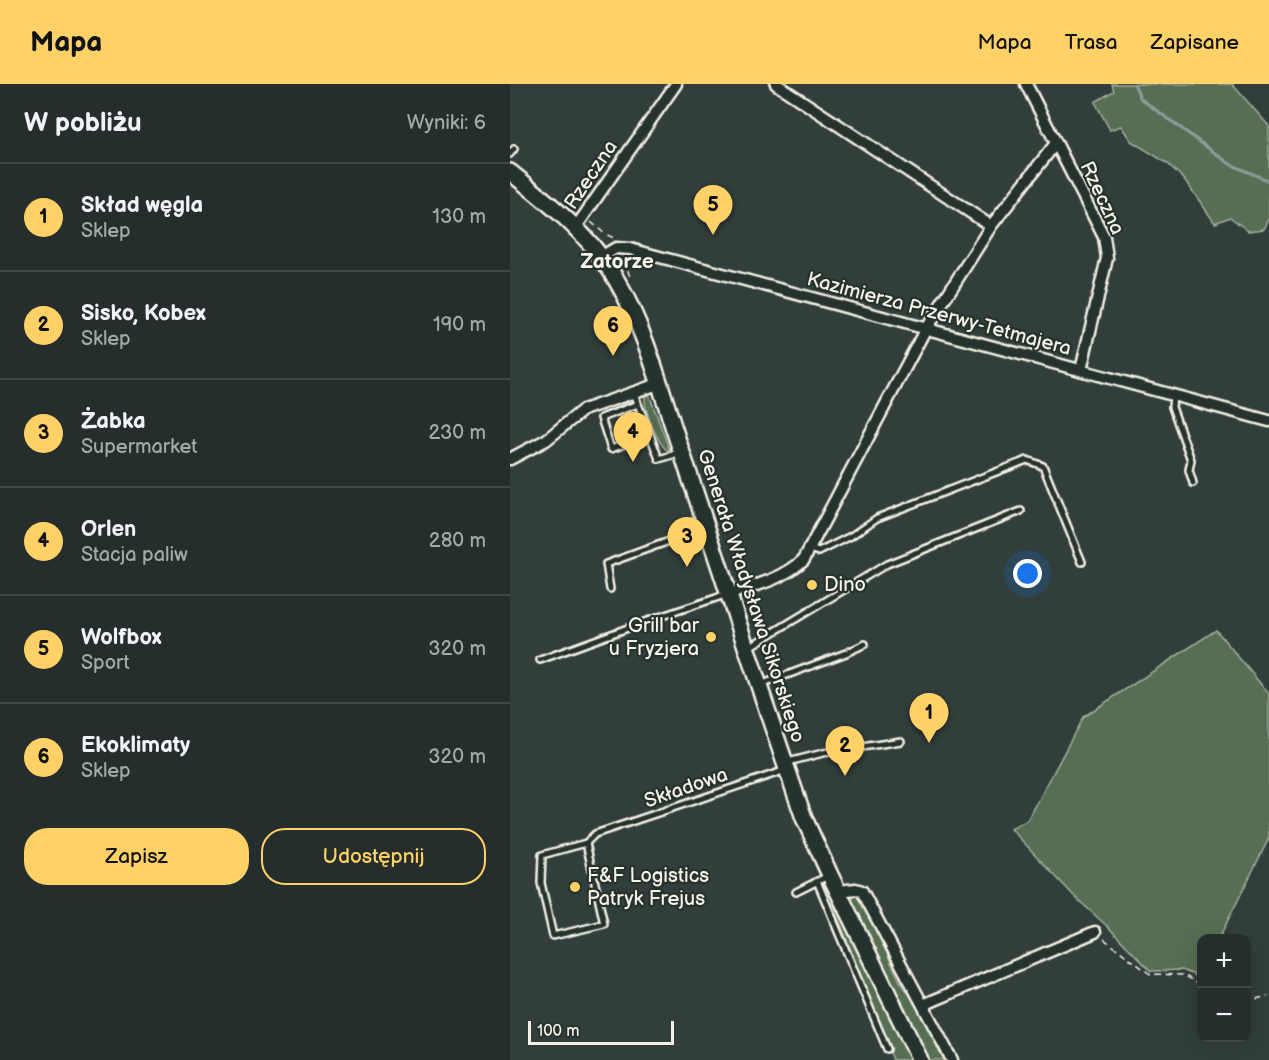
<!DOCTYPE html>
<html lang="pl">
<head>
<meta charset="utf-8">
<style>
	:root { --surface:#252e2c; --page:#313a38; --text:#f1f3f6; --muted:#a3a8a9; --line:#424a48; --accent:#ffd166 }
	body { margin:0; font-family:"Balsamiq Sans",sans-serif; background:var(--page); color:var(--text) }
	.controls { position:absolute; right:18px; bottom:18px; display:grid; overflow:hidden; border-radius:12px; box-shadow:0 6px 24px #0002 }
	.controls button { width:54px; height:54px; display:grid; place-items:center; padding:0; border:0; border-bottom:2px solid var(--line); background:var(--surface); color:var(--text); font:30px sans-serif }
	.scale { position:absolute; left:18px; bottom:15px; width:146px; box-sizing:border-box; padding-left:6px; border:3px solid #f4f1e8; border-top:0; font-size:16px; line-height:21px; white-space:nowrap; color:#f4f1e8; -webkit-text-stroke:4px #26332d; paint-order:stroke }
	.you { position:absolute; left:518px; top:490px; width:21px; height:21px; margin:-15px; border:4px solid #fff; border-radius:50%; background:#1a73e8; box-shadow:0 0 0 9px #1a73e833 }
	.badge { display:grid; place-items:center; width:39px; height:39px; border-radius:50%; background:var(--accent); color:#111; font-size:20px; font-weight:700 }
	.pin { position:absolute; translate:-50% -50px; filter:drop-shadow(0 2px 3px #0008) }
	.pin::after { content:''; position:absolute; top:32px; width:21px; height:18px; background:inherit; clip-path:polygon(0 0,100% 0,50% 100%) }
	.list { margin:0; padding:0; list-style:none }
	h2 { display:flex; justify-content:space-between; align-items:center; height:78px; margin:0; padding:0 24px; font-size:26px }
	h2 small { font-size:20px; font-weight:400; color:var(--muted) }
	.list li { display:grid; grid-template-columns:39px 1fr auto; gap:18px; align-items:center; box-sizing:border-box; height:108px; padding:0 24px; border-top:2px solid var(--line) }
	.list b { display:block; font-size:22px; white-space:nowrap }
	.list p { margin:0; font-size:20px; white-space:nowrap; color:var(--muted) }
	.list em { font-size:20px; font-style:normal; color:var(--muted) }
	.actions { display:flex; gap:12px; padding:18px 24px }
	.actions a { flex:1; padding:14px 0; border:2px solid var(--accent); border-radius:24px; text-align:center; font-size:21px; color:var(--accent) }
	.actions .main { background:var(--accent); color:#111 }
	.map { position:relative; flex:none; width:759px; height:976px; overflow:hidden }
	header { display:flex; align-items:center; gap:36px; box-sizing:border-box; height:84px; padding:0 30px; background:var(--accent); color:#111 }
	header strong { font-size:28px }
	nav { display:flex; gap:33px; margin-inline-start:auto; font-size:21px }
	main { display:flex }
	aside { flex:1; background:var(--surface) }
	.map>svg:first-child { display:block }
</style>
</head>
<body>
<header>
<strong>Mapa</strong>
<nav><a>Mapa</a><a>Trasa</a><a>Zapisane</a></nav>
</header>
<main>
<aside>
<h2>W pobliżu<small>Wyniki: 6</small></h2>
<ul class="list">
<li><span class="badge">1</span><div><b>Skład węgla</b><p>Sklep</p></div><em>130 m</em></li>
<li><span class="badge">2</span><div><b>Sisko, Kobex</b><p>Sklep</p></div><em>190 m</em></li>
<li><span class="badge">3</span><div><b>Żabka</b><p>Supermarket</p></div><em>230 m</em></li>
<li><span class="badge">4</span><div><b>Orlen</b><p>Stacja paliw</p></div><em>280 m</em></li>
<li><span class="badge">5</span><div><b>Wolfbox</b><p>Sport</p></div><em>320 m</em></li>
<li><span class="badge">6</span><div><b>Ekoklimaty</b><p>Sklep</p></div><em>320 m</em></li>
</ul>
<div class="actions"><a class="main">Zapisz</a><a>Udostępnij</a></div>
</aside>
<div class="map">
<svg width="759" height="976" viewBox="0 0 759 976">
	<rect width="100%" height="100%" fill="#313e3b"/>
	<filter id="ink" filterUnits="userSpaceOnUse"><feTurbulence type="fractalNoise" baseFrequency=".0167" numOctaves="2"/><feDisplacementMap in="SourceGraphic" scale="12" xChannelSelector="R" yChannelSelector="G"/><feConvolveMatrix kernelMatrix="1 2 1 2 8 2 1 2 1" color-interpolation-filters="sRGB"/></filter>
	<g filter="url(#ink)">
		<path fill="#576e53" stroke="#a6b09e" stroke-width="1.5" d="M602,0h120l37,42v93l-5,10 -16,2 -18,-14 -15,6 -31,-44 -17,-16 -36,-22 -10,-15 -11,4 -15,-28 19,-11z
			M139,310l21,58c-11,-4 -27,-44 -25,-56z
			M706,546l53,64v144l-50,100h-17l-1,35 -2,4 -17,-7 -31,1 -43,-44 -34,-31 -63,-67 17,-9 55,-103z
			M345,809l9,12 36,76 17,23 33,56h-24l-79,-163 2,-3z
			M324,813l82,163h-23l-61,-158z"/>
		<g fill="none" stroke-linecap="round" stroke-linejoin="round">
			<path stroke="#8a9e9c" stroke-width="3" d="M624,0l7,15 89,65 39,17"/>
			<defs>
				<path id="lane" d="M0,70l4,-5
					M124,309l4,11 -37,14 10,31 39,-14 9,24 20,-6
					M663,311l-1,12 19,53 -2,10 4,13
					M128,320l12,31
					M300,465l9,3 32,-16 26,-18 150,-58 16,6 39,96
					M100,505l-4,-25 99,-36
					M239,563l138,-83 134,-53
					M30,576l107,-39 81,-27
					M250,601l86,-32 19,-9
					M278,678l35,-9 78,-12
					M76,759l-44,12 -1,28 12,53 51,-12 -18,-81 9,-9 191,-64
					M307,797l70,168
					M286,808l34,-17"/>
				<path id="street" d="M266,0l215,142
					M516,0l78,153 3,21 -26,112
					M66,143l100,-143
					M91,173l15,-9 14,1 639,172
					M0,375l36,-19 37,-30 75,-26
					M219,510c25,-8 57,-16 75,-35l121,-229 66,-104 65,-83
					M328,807l18,-2 6,2 90,169
					M413,921l172,-73"/>
				<path id="secondary" d="M0,88c40,32 81,63 107,109 31,53 46,118 66,175 40,120 79,242 121,362l26,57 90,185"/>
			</defs>
			<use href="#lane" stroke="#f4f1e8" stroke-width="10"/>
			<use href="#street" stroke="#f4f1e8" stroke-width="15"/>
			<use href="#secondary" stroke="#f4f1e8" stroke-width="20"/>
			<path stroke="#f4f1e8" stroke-width="1.5" stroke-dasharray="6 4.5" stroke-linecap="butt" d="M81,138l14,12 9,4
				M117,176l-1,6 5,13
				M594,855l46,35 34,1 18,11
				M736,917l23,-5"/>
			<use href="#lane" stroke="#26332d" stroke-width="5"/>
			<use href="#street" stroke="#26332d" stroke-width="10"/>
			<use href="#secondary" stroke="#26332d" stroke-width="15"/>
		</g>
	</g>
	<g fill="#ffd166" stroke="#26332d" stroke-width="2">
		<circle cx="302" cy="501" r="6"/>
		<circle cx="201" cy="553" r="6"/>
		<circle cx="65" cy="803" r="6"/>
	</g>
	<g text-anchor="middle" dominant-baseline="central" stroke-width="4.5" stroke-linejoin="round" paint-order="stroke">
		<g font-size="20" fill="#f4f1e8" stroke="#26332d">
			<text transform="translate(81 91) rotate(-56)">Rzeczna</text>
			<text transform="translate(592 114) rotate(65)">Rzeczna</text>
			<text transform="translate(429 230) rotate(15)">Kazimierza Przerwy-Tetmajera</text>
			<text transform="translate(241 512) rotate(72)">Generała Władysława Sikorskiego</text>
			<text transform="translate(176 704) rotate(-19)">Składowa</text>
		</g>
		<g font-size="20" fill="#f4f1e8" stroke="#26332d" text-anchor="start">
			<text x="314" y="501">Dino</text>
			<text x="189" y="542" text-anchor="end">Grill bar<tspan x="189" dy="23">u Fryzjera</tspan></text>
			<text x="77" y="792">F&amp;F Logistics<tspan x="77" dy="23">Patryk Frejus</tspan></text>
		</g>
		<g font-size="21" font-weight="bold" fill="#f4f1e8" stroke="#26332d">
			<text x="107" y="177">Zatorze</text>
		</g>
	</g>
</svg>
<div class="controls">
<button>+</button>
<button>−</button>
</div>
<div class="scale">100 m</div>
<div class="you"></div>
<div class="pin badge" style="left:419px;top:659px">1</div>
<div class="pin badge" style="left:335px;top:692px">2</div>
<div class="pin badge" style="left:177px;top:483px">3</div>
<div class="pin badge" style="left:123px;top:378px">4</div>
<div class="pin badge" style="left:203px;top:151px">5</div>
<div class="pin badge" style="left:103px;top:272px">6</div>
</div>
</main>
</body>
</html>
